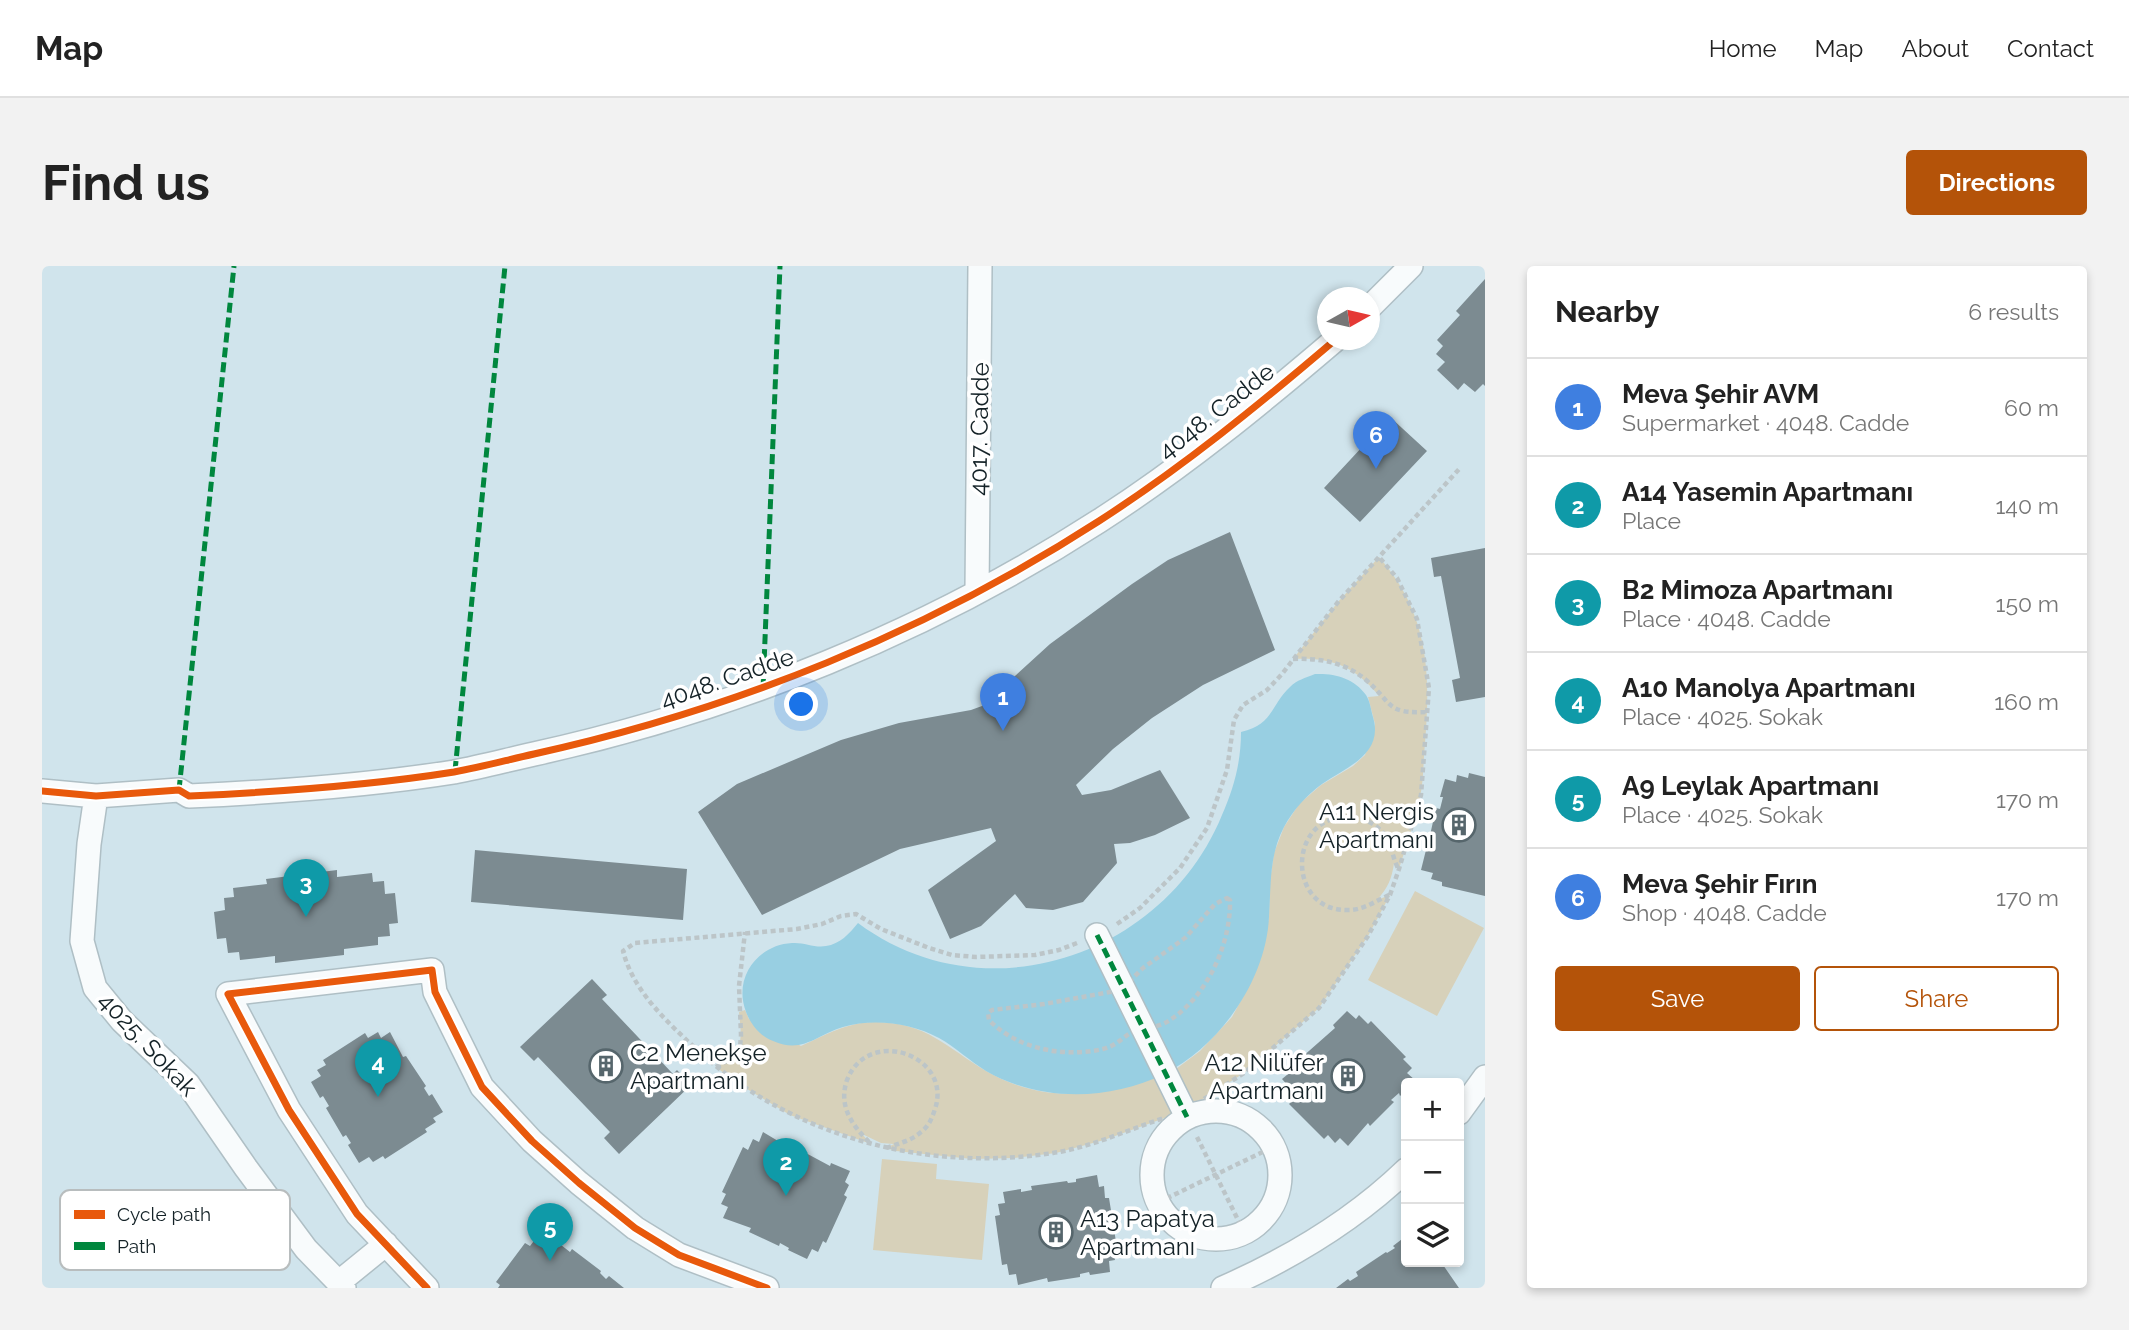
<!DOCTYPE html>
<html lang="en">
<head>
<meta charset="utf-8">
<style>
	:root { --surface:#fff; --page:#f2f2f2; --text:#222; --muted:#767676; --line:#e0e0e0; --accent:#b45309 }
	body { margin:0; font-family:Raleway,sans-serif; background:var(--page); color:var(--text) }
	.controls { position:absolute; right:21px; bottom:21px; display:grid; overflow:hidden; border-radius:7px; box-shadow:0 4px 10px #0003 }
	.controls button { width:63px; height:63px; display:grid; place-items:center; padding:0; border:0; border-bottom:2px solid var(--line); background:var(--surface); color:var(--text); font:35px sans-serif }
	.compass { position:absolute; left:1275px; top:21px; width:63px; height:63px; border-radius:50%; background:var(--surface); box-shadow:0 4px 10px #0003; rotate:82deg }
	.you { position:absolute; left:760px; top:439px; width:24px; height:24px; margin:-18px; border:5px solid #fff; border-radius:50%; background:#1a73e8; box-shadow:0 0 0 10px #1a73e833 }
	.badge { display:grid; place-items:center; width:46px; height:46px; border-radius:50%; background:var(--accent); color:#fff; font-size:23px; font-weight:700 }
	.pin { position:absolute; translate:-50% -58px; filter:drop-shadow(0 2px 4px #0008) }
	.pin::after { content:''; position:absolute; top:37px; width:24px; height:21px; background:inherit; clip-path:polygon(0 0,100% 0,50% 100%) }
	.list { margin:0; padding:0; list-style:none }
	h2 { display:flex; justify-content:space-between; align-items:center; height:91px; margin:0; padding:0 28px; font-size:30px }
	h2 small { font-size:23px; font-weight:400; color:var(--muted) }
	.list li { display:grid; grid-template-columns:46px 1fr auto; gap:21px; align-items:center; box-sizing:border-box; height:98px; padding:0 28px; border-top:2px solid var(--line) }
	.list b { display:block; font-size:26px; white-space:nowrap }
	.list p { margin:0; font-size:23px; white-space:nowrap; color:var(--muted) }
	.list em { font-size:23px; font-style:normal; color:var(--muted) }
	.actions { display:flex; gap:14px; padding:21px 28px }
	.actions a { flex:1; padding:16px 0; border:2px solid var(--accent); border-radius:7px; text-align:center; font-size:24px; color:var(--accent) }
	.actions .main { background:var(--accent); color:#fff }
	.icon { flex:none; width:38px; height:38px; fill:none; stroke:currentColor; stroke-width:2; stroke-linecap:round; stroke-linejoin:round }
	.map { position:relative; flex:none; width:1443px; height:1022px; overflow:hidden; border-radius:7px }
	header { display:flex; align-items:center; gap:42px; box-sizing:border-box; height:98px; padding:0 35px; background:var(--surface); border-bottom:2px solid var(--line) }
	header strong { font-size:33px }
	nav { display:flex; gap:38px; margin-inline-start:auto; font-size:24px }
	.intro { display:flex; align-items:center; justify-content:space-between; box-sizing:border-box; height:168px; padding:0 42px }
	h1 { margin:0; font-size:49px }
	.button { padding:18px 32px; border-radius:7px; background:var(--accent); color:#fff; font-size:24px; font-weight:700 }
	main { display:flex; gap:42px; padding:0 42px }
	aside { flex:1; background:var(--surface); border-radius:7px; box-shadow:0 4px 10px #0003 }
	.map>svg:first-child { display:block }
</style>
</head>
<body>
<header>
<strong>Map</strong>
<nav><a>Home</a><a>Map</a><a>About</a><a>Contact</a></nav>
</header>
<div class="intro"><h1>Find us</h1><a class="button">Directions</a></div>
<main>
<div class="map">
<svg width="1443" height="1022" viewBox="0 0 1443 1022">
	<rect width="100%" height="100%" fill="#d0e4ec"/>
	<path fill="#d7d1ba" d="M1337,291c49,56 52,114 46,186 -2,18 -1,37 -5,54 -5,24 -14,49 -21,72l-5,-6c-2,15 -6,25 -17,37l13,-5 -22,41 -49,72 -75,65 -60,38 -80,29 -48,13 -42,5 -42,1 -76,-8 -10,-3 8,-4 -13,-1 -19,-9 9,10 -81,-29 -56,-34 -18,-14c28,-16 26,-25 23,-55l6,-2 4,9 52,27c24,-11 49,-25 76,-24 50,1 69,25 109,49 59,34 119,26 179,3l3,1 32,-24 32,-34 19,-35 18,-64 1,-37 4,-28 10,-26 15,-23 22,-19 32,-19 12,-11 10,-31 -7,-27 11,-1c-24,-30 -48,-39 -86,-37l45,-57z
		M1373,625l69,37 -47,88 -69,-36z
		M840,893l55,5 -1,15 53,5 -7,76 -109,-10z"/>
	<path fill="#98cfe2" d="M1273,408c19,-1 39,4 51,21 4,6 5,15 7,22 11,37 -26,50 -51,67 -15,11 -29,26 -38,43 -15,28 -13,59 -15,90 -3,63 -49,129 -105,157 -55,27 -124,28 -178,-3 -16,-10 -31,-24 -47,-33 -28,-15 -65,-20 -96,-11 -27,8 -40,27 -70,14 -13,-5 -22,-16 -27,-29 -13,-34 11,-67 46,-69 12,-1 22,5 34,3 14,-2 23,-12 32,-23 126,94 306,34 364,-108 12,-27 19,-53 19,-83 32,-7 29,-26 49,-45 7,-7 15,-9 25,-13z"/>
	<path fill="#7c8b91" d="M1443,13v107l-2,-2 -8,8 -11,-9 -6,7 -21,-20 8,-8 -9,-8 7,-8 -6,-6 23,-25 -4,-4z
		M1348,151l37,34 -67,71 -36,-34z
		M1188,266l45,118 -72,35 -51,33 -39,31 -37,36 6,10 29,-5 49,-20 30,48 -35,17 -25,8 -16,1 3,19 -34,39 -30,8 -27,-2 -11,-14 -34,32 -31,13 -22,-49 68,-49 -5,-13 -91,21 -138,66 -64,-103 39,-28 104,-44 58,-17 72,-13 11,-4 68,-62 82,-60 36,-24z
		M1443,282v149l-29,5 -4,-22 8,-2 -19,-102 -7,1 -3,-19z
		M1427,507l16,4v119l-43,-10v-4l-11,-3 2,-6 -12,-3 5,-20h4l2,-9 -3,-1 7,-32 4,1 3,-12h-3l5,-18 11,3 1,-7 11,3z
		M433,584l212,19 -4,51 -212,-18z
		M295,604v7l35,-4 1,9 11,-1 1,13 10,-1 3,30 -9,1 1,12 -12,1v8l-34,4v6l-69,8v-7l-35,4 -1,-8 -11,1 -2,-15 -9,1 -3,-27 11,-2 -1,-12 10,-1 -1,-9 34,-4 -1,-5z
		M550,713l15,16 -5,4 71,75 4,-4 14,15 -72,69 -15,-16 6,-6 -72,-75 -4,4 -14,-14z
		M1305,745l9,8 3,-4 9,9 3,-3 35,36 -3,2 9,9 -5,5 8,7 -2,3h-7v7l-6,6 -1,-3 -8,7 3,2 -24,24 -2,-3 -20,23 -8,-8 -5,5 -7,-8 -4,4 -35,-35 4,-4 -8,-9 4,-4 -7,-8 22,-18 -3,-3 34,-30 -2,-3z
		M336,766l3,6 9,-6 13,25 3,-1 20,30 -2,2 5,8 3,-2 11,18 -10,6 3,4 -11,7 2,3 -42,27 -2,-3 -10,6 -4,-5 -10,6 -11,-18 3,-2 -5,-8 -3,2 -17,-29 3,-2 -6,-10 -3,2 -9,-16 10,-6 -4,-6 9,-5 -3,-5 42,-27 3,5z
		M721,866l25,15 1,-3 41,22 1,-3 19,8 -5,11 4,3 -5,10 3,2 -21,46 -3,-2 -5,11 -6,-3 -5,10 -19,-9 1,-2 -9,-5 -1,3 -30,-14 2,-4 -28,-10 5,-11 -7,-3 5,-10 -4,-2 21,-45 5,3 5,-11 6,3z
		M1055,909l2,12 5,-1 1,12h4l8,50h-4l2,12 -6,1 1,11 -20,3 -1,-3 -9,2v3l-32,5 -1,-4 -29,7 -2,-11 -7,1 -2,-11 -5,1 -7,-49 5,-1 -2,-11 7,-1 -2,-11 18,-3v3l11,-2 -1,-4 36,-5 1,2 8,-1v-3z
		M507,966l14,11 -2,2 9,7 2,-3 29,22 -1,2 6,6 3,-3 15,12h-126l2,-3 -4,-3 29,-39 5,3 7,-9 5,4z
		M1364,970v26h35l18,26h-123l12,-9 2,2 8,-5 -2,-4 30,-20 1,1 8,-5 -2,-2z"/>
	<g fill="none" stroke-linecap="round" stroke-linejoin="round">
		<defs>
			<path id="street" d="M1328,41l41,-41
				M935,326l3,-326
				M0,525l54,5 83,-6 10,6c88,-4 177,-10 265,-24 27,-5 53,-12 80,-18 200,-44 393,-122 565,-233 84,-54 161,-117 236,-181
				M54,530l-7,48 -7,97 13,47 27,33 66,63 58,84 60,81 38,39
				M1055,669l90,182
				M1110 909a64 64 0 1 1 128 0a64 64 0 1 1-128 0Z
				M1417,847l26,-36
				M296,1017l48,-39
				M385,1022l-70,-74 -68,-104 -61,-116 204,-24 3,22 47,95 50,54 47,42 56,45 44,27 88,33
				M1181,1022c66,-29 131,-68 183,-118"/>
		</defs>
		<use href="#street" stroke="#afbfc5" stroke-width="26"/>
		<path stroke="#bcc5c8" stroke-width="4.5" stroke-dasharray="5 3.5" stroke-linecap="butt" d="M1251,393c27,-1 52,3 73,21 27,23 19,34 61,32
			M1347,629c-13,6 -26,15 -40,15 -63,3 -63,-97 2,-93 13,1 25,7 33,17 8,10 8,23 14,34
			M1185,632l3,2c1,44 -23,96 -60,120 -10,7 -24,8 -35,11 -10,3 -16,14 -32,18 -39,9 -86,0 -114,-29l-1,-7 4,-3 52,-6 66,-12 13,-4 20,-20 42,-30 30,-34z
			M1075,658l23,-16 40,-40 27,-40 20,-58 7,-50 9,-15 24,-15 15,-16 56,-72 123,-135
			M1035,677l-18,7 -24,5 -59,2 -24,-2 -23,-7 -48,-19 -25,-15 -15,2 -19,8 -25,5 -162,14 -12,8c10,39 42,69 71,96 95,89 231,126 359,106 39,-6 74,-23 111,-35
			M674,801l16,-9 8,-10 1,-13 -2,-49 6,-54
			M1162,833l40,-26 75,-65 49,-72 22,-41 9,-26 22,-74 8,-107 -12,-69 -20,-41 -18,-21
			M1155,871l47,95
			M827,876c-17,-17 -31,-36 -22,-62 22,-55 106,-24 88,29 -3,9 -6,17 -14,23 -10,9 -22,11 -34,16
			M1117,936l114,-55"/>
		<use href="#street" stroke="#f8fbfc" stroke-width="23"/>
		<path stroke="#00873e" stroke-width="5" stroke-dasharray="10 5" stroke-linecap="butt" d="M721,423l17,-423
			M413,505l50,-505
			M137,524l55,-524
			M1055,669l90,182"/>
		<defs>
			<path id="cycleway" d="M0,525l54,5 83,-6 10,6c88,-4 177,-10 265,-24 27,-5 53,-12 80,-18 200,-44 393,-122 565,-233 84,-54 161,-117 236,-181
				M385,1022l-70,-74 -68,-104 -61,-116 204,-24 3,22 47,95 50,54 47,42 56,45 44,27 88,33"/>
		</defs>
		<use href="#cycleway" stroke="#fff" stroke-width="11"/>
		<use href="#cycleway" stroke="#e8590c" stroke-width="7"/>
	</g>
	<defs>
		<symbol id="building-ring" viewBox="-11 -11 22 22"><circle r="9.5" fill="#fff" stroke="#56666c" stroke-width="1.5"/><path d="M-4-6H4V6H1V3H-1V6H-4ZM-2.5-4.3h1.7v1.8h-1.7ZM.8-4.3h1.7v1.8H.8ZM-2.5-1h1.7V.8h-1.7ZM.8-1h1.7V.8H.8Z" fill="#56666c"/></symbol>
	</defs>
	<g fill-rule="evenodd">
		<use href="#building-ring" x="1398" y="540" width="38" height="38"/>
		<use href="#building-ring" x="545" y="781" width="38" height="38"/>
		<use href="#building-ring" x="1287" y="791" width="38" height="38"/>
		<use href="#building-ring" x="995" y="947" width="38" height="38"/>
	</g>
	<g text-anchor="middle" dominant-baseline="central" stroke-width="7" stroke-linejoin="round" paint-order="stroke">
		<g font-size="24" fill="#142227" stroke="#fff">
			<text transform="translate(1174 145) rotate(-38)">4048. Cadde</text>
			<text transform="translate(937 163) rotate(-89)">4017. Cadde</text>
			<text transform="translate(685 412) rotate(-19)">4048. Cadde</text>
			<text transform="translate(106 778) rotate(47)">4025. Sokak</text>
		</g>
		<g font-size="24" fill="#142227" stroke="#fff" text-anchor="end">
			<text x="1392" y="545">A11 Nergis<tspan x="1392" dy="28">Apartmanı</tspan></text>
			<text x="588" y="786" text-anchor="start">C2 Menekşe<tspan x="588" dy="28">Apartmanı</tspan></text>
			<text x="1282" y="796">A12 Nilüfer<tspan x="1282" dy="28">Apartmanı</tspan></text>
			<text x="1038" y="952" text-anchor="start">A13 Papatya<tspan x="1038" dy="28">Apartmanı</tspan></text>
		</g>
	</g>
	<rect x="18" y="924" width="230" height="80" rx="10" fill="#fff" stroke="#b8bdbe" stroke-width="2"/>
	<rect x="32" y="944" width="31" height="9" fill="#e8590c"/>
	<rect x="32" y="976" width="31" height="8" fill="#00873e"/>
	<g font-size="19" fill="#142227">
		<text x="75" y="955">Cycle path</text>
		<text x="75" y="987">Path</text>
	</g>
</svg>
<div class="controls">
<button>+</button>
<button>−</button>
<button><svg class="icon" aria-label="layers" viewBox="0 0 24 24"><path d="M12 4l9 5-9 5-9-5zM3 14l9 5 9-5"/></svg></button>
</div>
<svg class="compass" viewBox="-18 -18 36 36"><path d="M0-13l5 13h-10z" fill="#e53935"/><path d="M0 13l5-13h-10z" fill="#767676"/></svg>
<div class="you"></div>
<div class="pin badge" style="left:961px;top:465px;background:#3f7fe0">1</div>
<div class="pin badge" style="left:744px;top:930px;background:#0f9aa8">2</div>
<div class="pin badge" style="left:264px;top:651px;background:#0f9aa8">3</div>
<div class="pin badge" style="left:336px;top:831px;background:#0f9aa8">4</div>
<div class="pin badge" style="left:508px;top:995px;background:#0f9aa8">5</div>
<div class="pin badge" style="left:1334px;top:203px;background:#3f7fe0">6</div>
</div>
<aside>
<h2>Nearby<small>6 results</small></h2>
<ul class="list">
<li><span class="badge" style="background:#3f7fe0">1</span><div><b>Meva Şehir AVM</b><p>Supermarket · 4048. Cadde</p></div><em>60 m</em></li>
<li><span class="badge" style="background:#0f9aa8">2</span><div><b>A14 Yasemin Apartmanı</b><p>Place</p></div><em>140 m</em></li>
<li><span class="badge" style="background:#0f9aa8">3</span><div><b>B2 Mimoza Apartmanı</b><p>Place · 4048. Cadde</p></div><em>150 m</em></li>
<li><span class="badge" style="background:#0f9aa8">4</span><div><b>A10 Manolya Apartmanı</b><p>Place · 4025. Sokak</p></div><em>160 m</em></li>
<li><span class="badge" style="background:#0f9aa8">5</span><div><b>A9 Leylak Apartmanı</b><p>Place · 4025. Sokak</p></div><em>170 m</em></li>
<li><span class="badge" style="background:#3f7fe0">6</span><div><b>Meva Şehir Fırın</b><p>Shop · 4048. Cadde</p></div><em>170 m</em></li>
</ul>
<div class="actions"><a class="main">Save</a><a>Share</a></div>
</aside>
</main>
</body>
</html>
